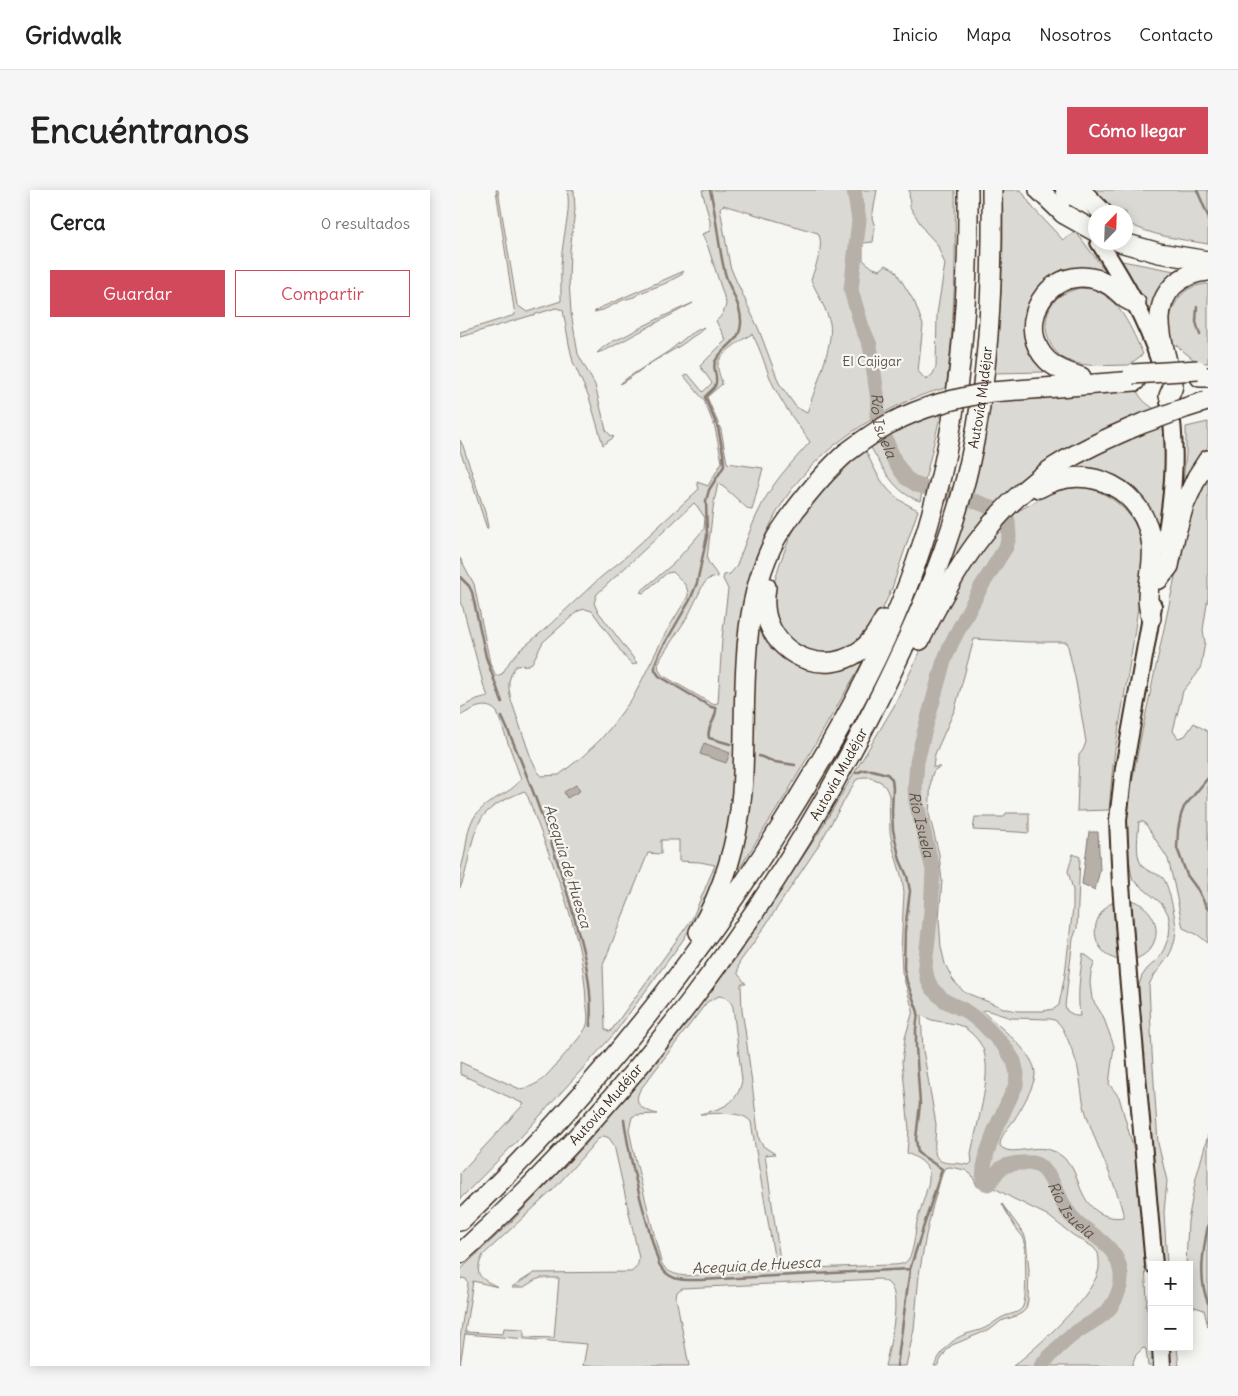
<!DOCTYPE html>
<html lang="es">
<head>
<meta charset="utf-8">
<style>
	:root { --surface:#fff; --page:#f6f6f6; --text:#222; --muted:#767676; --line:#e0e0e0; --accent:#d1495b }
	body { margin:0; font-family:Delius,sans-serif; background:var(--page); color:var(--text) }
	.controls { position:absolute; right:15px; bottom:15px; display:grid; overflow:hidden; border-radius:0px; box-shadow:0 2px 12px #0003 }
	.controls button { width:45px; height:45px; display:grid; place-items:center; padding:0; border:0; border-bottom:1px solid var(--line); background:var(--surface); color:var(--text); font:25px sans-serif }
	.compass { position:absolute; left:628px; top:15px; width:45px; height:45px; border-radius:50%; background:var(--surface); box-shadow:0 2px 12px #0003; rotate:23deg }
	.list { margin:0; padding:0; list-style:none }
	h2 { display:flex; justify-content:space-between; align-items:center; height:65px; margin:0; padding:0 20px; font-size:21px }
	h2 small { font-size:16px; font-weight:400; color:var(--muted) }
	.actions { display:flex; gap:10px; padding:15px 20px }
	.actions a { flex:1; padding:11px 0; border:1px solid var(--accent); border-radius:0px; text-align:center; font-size:18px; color:var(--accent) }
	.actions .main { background:var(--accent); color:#fff }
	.map { position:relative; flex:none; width:748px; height:1176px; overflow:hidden; border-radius:0px }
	header { display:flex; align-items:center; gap:30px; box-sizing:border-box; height:70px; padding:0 25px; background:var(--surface); border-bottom:1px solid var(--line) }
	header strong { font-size:24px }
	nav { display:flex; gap:28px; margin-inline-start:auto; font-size:18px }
	.intro { display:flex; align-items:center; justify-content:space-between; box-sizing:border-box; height:120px; padding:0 30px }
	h1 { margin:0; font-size:35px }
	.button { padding:12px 22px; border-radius:0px; background:var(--accent); color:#fff; font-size:18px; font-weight:700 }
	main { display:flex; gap:30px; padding:0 30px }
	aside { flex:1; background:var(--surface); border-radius:0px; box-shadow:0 2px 12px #0003 }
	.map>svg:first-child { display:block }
</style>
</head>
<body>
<header>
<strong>Gridwalk</strong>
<nav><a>Inicio</a><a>Mapa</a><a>Nosotros</a><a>Contacto</a></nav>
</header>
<div class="intro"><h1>Encuéntranos</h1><a class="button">Cómo llegar</a></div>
<main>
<aside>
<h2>Cerca<small>0 resultados</small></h2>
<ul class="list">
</ul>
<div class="actions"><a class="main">Guardar</a><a>Compartir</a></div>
</aside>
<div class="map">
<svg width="748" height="1176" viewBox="0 0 748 1176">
	<rect width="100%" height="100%" fill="#f6f6f2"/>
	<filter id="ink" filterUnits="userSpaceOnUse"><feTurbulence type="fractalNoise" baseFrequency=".02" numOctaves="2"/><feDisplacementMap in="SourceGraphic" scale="10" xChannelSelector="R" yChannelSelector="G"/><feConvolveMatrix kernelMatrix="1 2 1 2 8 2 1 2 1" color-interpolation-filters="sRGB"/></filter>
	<g filter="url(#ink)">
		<path fill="#dad9d3" stroke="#8a8278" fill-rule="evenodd" d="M36,0h2l19,115 10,7 34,-11c0,-18 -1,-37 2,-56 2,-18 8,-37 4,-55h7l1,20 -5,40 -1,30 2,33 7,41 17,31 11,45 4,5 4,2 -11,8 -14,-48 -16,-35 -4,-18 -6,-34 -7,-2 -96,29v-5l55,-17z
			M242,0h175l-5,28 3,9 -2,15 -10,1v17l10,8 7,2 6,-5 9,5 20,33 8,22 -5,46 8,9 7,-6 3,-7 1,-53 8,-50 -8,-20 -12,-13 -15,-24 -1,-17h46c1,66 0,132 -9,198 -12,3 -25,7 -36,12 -52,23 -101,58 -130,107 -11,18 -18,37 -25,56l-19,218 -13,73 -18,49 -22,37 -69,94 -94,104 -60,61v-26l64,-69 -64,-30v-12l60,27c19,-2 28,-15 39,-28 6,-7 26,-28 28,-36 2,-7 0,-17 -1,-23 -2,-69 -35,-140 -58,-205l-4,-6c-13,6 -27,11 -37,21 -17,15 -17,55 -27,76 0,-5 0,-11 0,-16 1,-5 3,-10 4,-15 5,-26 2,-38 26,-55 11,-8 23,-11 31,-23l-24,-67c-11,-12 -25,-3 -37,4v-8l17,-9 11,-3 -4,-9 -21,-79 -3,-6v-44l14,26 16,79 6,13 6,-2 8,-13 10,-11 23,-19 58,-54 20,-16 78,-72 -2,-7 11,4 14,-24 -7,-34 -11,-28 -20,-24 4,-2 15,18 9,-9 -12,-17 26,-26 -10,-19c6,-5 9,-10 10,-18l-18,-56 -6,-13 8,-3v-10zM263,15l95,28c7,12 -3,34 -7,47 6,13 15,28 19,43 4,23 -16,67 -23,90l-11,-6 -17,-24 -20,-53 -24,-52 -5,-12 -10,-58zM292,144c10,17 14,37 23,55 10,19 23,36 35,53 -13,15 -26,28 -37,44 -17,25 -26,53 -37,81l-6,7 -6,1 -1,4 5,10 -6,50 -4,64 -6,1 -50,-29 -3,-5 -1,-6 4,-8 26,-40 15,-31 5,-6 10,-2c-3,-7 -9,-11 -11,-18l6,-51 5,-25 8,6 22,20 3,1h1l11,-42 -36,-5 -6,-33 -14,-33 15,-13c-1,-6 -5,-14 -4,-20 1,-10 25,-25 34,-30zM234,313l3,3 8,12 -1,11 -30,34 -34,29 3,1 24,-20 6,-1c7,7 16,14 15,24l-23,38 -31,62 -23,31 -11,13 -17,16 -24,19 -17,1 -4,-4 -7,-14 -20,-58 -2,-11v-8l3,-9 4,-6 12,-1 4,-2 11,-21 35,-31 7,-2 7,2 33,46 8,8 4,-2 -40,-53 -3,-7 3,-9zM201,650h18v21l21,1 15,3 -23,54 -82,113 -5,-3 -2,-64 45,-112 13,1z
			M542,0h19l12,18 30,32 13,-8 31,41c-33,-10 -72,2 -80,39 -2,10 -4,20 -1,30 4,12 12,20 19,30l-52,1c8,-61 12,-122 9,-183z
			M633,0h115v54c-29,-5 -57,-8 -82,-22v-10h-12l-10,-8z
			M662,71l58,11 -29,46z
			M224,81l-3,4 -17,9 -24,9 -6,4 -11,3 -20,10 -9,2 8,-5z
			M745,94h3v79h-10l-26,-21c-1,-7 -3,-16 -2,-24 2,-12 11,-27 23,-31 4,-2 8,-2 12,-3z
			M619,98c6,1 12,0 16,2 26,10 37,41 48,64l-14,11c-18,0 -46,3 -62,-5 -22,-10 -28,-42 -12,-60 7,-7 16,-9 24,-12z
			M233,113l-87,47 -9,3c12,-12 16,-11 30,-18 21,-12 43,-22 66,-32z
			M244,137c-3,5 -7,7 -12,10 -14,12 -31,19 -46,29 -8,6 -16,12 -26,18l7,-6 42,-27 21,-17z
			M677,201c5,10 11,14 21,20l-99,46 -124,139c7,-18 15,-36 21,-54 17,-45 27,-93 33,-141l34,-4z
			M481,223l-21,88c-26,-8 -37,-33 -50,-55l38,-22z
			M748,232v24l-14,20 -12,24 4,-36v-27z
			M704,233l1,57 -6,55 -71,-66 -17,-1 25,-14z
			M0,250l3,6 22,66 3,15 -1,2 -16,-50 -11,-28z
			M405,259c8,18 18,40 35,51 6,4 12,7 18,10l-26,78 -9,20 -10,17 -9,12 -13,9 -13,6 -13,2 -11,-2 -24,-10 -16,-26v-32l5,-18 7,-19 8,-18 11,-18 28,-34z
			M748,288v119l-5,33 2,12 -4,24 -4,8 -14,17 -10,40 5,7 7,-2 9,-13 14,9v211l-10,-8 -15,-7 -9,-44 -6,-25 -23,-36 -4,-2 -2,1c-1,11 -4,32 2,42 5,9 16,8 22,14 6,7 12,39 13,49 0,6 -1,13 -3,19 -4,15 -18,24 -24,39l3,67 6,91 9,38 -3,31 3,53h-5l-19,-212 -4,-68 3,-9 5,-7 11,-10 6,-10 5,-13 1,-11 -2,-11 -6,-10 -29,-24 -2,-7 -3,-22 -1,-43 13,-67 42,-197 13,-41z
			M611,298c5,0 10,-1 15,0 24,4 47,25 55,48 7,18 0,52 -3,71 -6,48 -15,95 -23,143 -3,20 -4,40 -6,60l-32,1 2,-56 4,-5 3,-8 -10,-60 -9,-40h-39l-54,-3 -19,70 -20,45 -2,13h7l-4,2 -3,3 -2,7 -2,35 10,40 3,27 -3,38 2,28 4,17 8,16 11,12 42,17 12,2h25l11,-2 5,-4 6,-31 8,-67v-17l-5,-19 5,-17 7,3 -3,71 -4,11 -8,67 2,5 9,5h4c-3,-21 0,-42 3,-63l12,9 -4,10 -1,11 2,16 11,17 11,30 -5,38 10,13 17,60 5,70 3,22 3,50 -1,8 5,10 1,30h2l1,19h-7l-2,-17 -3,-1 -7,7 -4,11h-119c22,-16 79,-69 85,-94 2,-6 1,-13 0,-19l-5,-6 -20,-12 -26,-20 -35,-17 -14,-8 -5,-2h-12l-4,-2 -5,-11 -7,-5 -15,-3 -5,1 -2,3 -10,34 -7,30 -7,40 -5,54 -8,37h-21c4,-17 17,-68 5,-81 -2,-3 -6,-4 -10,-6l-198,9 -5,4 -1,5 13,69h-106l4,-22 -122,-10 -5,31v-27l8,-55 -2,-4 -4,-1 -2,2v-10l52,-49 74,-77 74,-86 70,-92 88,-132 76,-128 46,-96 53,-74 25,-25 34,-19zM403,587h7l11,5 5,6 3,7 1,37 3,16 9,30 2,14 -3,58 1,22 11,39 -8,27 -3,24 7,67 -2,24c8,4 16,7 21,16 2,5 1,11 0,16 -3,12 -8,25 -11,37 -2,10 -3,30 -9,38 -4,5 -12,5 -18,5l-105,4 -4,-2 -16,-112 10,-1 -12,-8 -4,-7 -14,-110 -3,-18 -1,-27h5l-8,-10v-5l1,-6 18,-25 60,-90 39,-68zM259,806c8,1 11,4 14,11l9,73c-4,24 -20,29 -42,34 14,0 43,-4 51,8l24,140 -1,4 -5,4 -83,6c-11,-1 -20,-4 -25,-14l-26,-104 -6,-28 3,-13 4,-2 21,-1c-13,-4 -25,-9 -17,-24l67,-88zM526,820l25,8 40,1c11,2 15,17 19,26 4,10 8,20 9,30 3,14 3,28 8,41 11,35 29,66 37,101 -18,3 -33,-6 -41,-23 -7,-14 -7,-26 -20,-37 -24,-20 -49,3 -63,-11 0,-10 8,-18 14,-26 7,-11 20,-33 21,-45 2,-21 -38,-50 -53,-64zM461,825c4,1 7,4 11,5 11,3 23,2 33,8 8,6 17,15 19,24 8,27 -8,74 -13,102l1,8 -3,3c-2,0 -5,-1 -7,-1 -10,-2 -25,2 -27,-12 -1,-8 1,-19 1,-28l-13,-74zM144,946l5,2 5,7 25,113c-1,7 -2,10 -8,14l-97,1 -22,14h12l11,-7 6,-2h18l-5,60 -30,-1v-8l-20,-1 -1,6 -38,-2 8,-51 25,6c-18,-9 -25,-11 -15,-32l71,-66 44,-50z
			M298,429c3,7 5,15 10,22 10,14 34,32 53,30 11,-1 27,-8 38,-11l3,3 -75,130 -48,76 -3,-3z
			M546,623h23v20l-11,-1 -45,-2 2,-13h29z
			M671,710c30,9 35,47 5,59z
			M653,712l5,58c-29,-9 -30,-43 -5,-58z
			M748,945v192l-4,-17 -15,-5v-40h-3l2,-44 8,-43z
			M542,1014l22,30 2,6 3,30 -1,30 -2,9 -4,4 -6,3 -15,5 -10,8 -39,16 -6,6 -9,15h-3c7,-14 17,-27 32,-32 6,-2 13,-3 19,-6 7,-3 12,-9 20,-12 5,-2 14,-3 17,-8 6,-8 3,-54 3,-66l-2,-5 -8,-10z
			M709,1157h8l2,19h-8z"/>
		<path fill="#b6b0a9" stroke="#857a71" d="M244,553l26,10 -4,10 -26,-9z
			M116,595l4,6 -13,7 -3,-6z
			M629,642h9l2,38 -5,20 -13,-6z"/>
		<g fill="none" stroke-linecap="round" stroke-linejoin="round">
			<path stroke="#857a71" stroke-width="2.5" d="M250,0c7,27 8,56 15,83 4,16 17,33 16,50 -1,19 -14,21 -23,34 -9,10 2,20 -3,29 -2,4 -7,7 -10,11l13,31 5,25 1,13 -15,24 -3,11 1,35 -10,47 -7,17 -30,52 -5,12v6l4,6 52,31 5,1c1,11 -10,19 -7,30l21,6
				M737,0l11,26
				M737,117l-1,15 4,13
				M0,387l9,9 3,6 14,65 16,45
				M42,527c27,59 49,121 67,182 12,42 25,84 21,127
				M299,566l16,6 20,3
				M396,583l8,-3h8l15,4 5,5 1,9 -1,23 1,19 7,30 7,16 3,15 -5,39 -1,38 3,14 11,30 -2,17v18l4,57 -4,35 2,14 24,16 -32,100
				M748,588l-24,29 -3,8 -3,15 -1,18 10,27 11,15 10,20
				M164,930c7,49 21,97 35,144 10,18 24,16 42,16l209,-11 -13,97
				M748,1035c-5,26 -10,53 0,78"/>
			<path stroke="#b6b0a9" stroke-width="15" id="s1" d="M394,0l5,30 -8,70 11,37 8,18 8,56 -1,14 3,11 15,36 11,16 11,7 63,18 14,6 14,12 1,16 -3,10 -25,40 -30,57 -8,20 -19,69 -7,29 -2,26 1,13 17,69 -2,42 -6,54 2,12 5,11 13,12 19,9 18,13 22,23 10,15 3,13 -1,11 -21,45 -8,23 -3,14 -1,13 2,3 3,1c5,-4 7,-10 12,-15 7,-6 24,-7 33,-6 16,3 25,33 33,46 12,20 37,27 49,47 6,10 8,23 4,34 -9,28 -24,28 -45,44 -12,9 -23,20 -33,32"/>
			<defs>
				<path id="trunk" d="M604,0l25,38
					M639,52c25,39 47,77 61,120
					M704,358c9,-49 14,-98 5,-147
					M693,416l-29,162 -6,52 3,65 7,90 26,290
					M701,1157l1,19"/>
				<g id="motorway">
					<path d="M579,0l25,24"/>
					<path d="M620,0l22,22"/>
					<path d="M660,52l39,11 49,8"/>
					<path d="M621,187c-12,-4 -25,-8 -34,-17 -30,-30 -7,-83 35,-83 10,0 21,4 29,9 11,8 11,13 25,17"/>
					<path d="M740,187h8"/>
					<path d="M532,202l143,-11"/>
					<path d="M709,206c1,-3 4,-8 4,-11 0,-5 -3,-13 -5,-19 -6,-27 -17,-57 5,-80 10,-10 22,-14 35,-15"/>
					<path d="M579,298c49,-28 107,1 113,58 2,18 -4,35 -4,53 0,6 2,13 3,19"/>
					<path d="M699,389l10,-13 6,-30 9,-31 13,-28 11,-17"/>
					<path d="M306,397c-2,12 -2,25 3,37 14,35 57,50 89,28 12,-7 19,-20 26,-32"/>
					<path d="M460,450c34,-69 70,-130 136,-174 27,-17 56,-30 85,-42"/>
					<path d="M239,742c25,-43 39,-91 43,-140 6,-85 -7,-177 34,-254 6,-10 13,-19 19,-28 16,-21 32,-40 51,-57"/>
					<path d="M0,1031c126,-120 233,-254 325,-401 58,-93 112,-189 143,-294 32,-109 41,-222 40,-336"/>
					<path id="s2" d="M0,1064c168,-154 309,-339 412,-542 38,-75 73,-152 94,-234 23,-93 27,-192 26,-288"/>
				</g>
			</defs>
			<use href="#trunk" stroke="#3b2a1e" stroke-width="20"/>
			<use href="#motorway" stroke="#3b2a1e" stroke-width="22"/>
			<use href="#trunk" stroke="#f6f6f2" stroke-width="16"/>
			<use href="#motorway" stroke="#f6f6f2" stroke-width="19"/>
			<defs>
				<path id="motorway-bridge" d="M604,24l32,18
					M673,184l65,-4
					M681,234l44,-16 22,-7
					M386,263c15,-11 29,-22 45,-30 32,-17 66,-25 101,-31"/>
			</defs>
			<use href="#motorway-bridge" stroke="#3b2a1e" stroke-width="22" stroke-linecap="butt"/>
			<use href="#motorway-bridge" stroke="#f6f6f2" stroke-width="19"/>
		</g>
	</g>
	<g text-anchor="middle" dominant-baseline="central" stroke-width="4.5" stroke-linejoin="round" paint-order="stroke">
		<g font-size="14" fill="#63564b" stroke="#f6f6f2">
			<text x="412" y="171">El Cajigar</text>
		</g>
		<g font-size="14" fill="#3b2a1e" stroke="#f6f6f2">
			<text stroke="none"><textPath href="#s2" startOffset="1019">Autovía Mudéjar</textPath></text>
			<text stroke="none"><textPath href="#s2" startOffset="614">Autovía Mudéjar</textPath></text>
			<text stroke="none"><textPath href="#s2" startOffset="209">Autovía Mudéjar</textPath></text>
		</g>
		<g font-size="15" font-style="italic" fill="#605248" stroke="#f6f6f2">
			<text stroke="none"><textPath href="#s1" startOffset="241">Río Isuela</textPath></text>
			<text stroke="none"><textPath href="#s1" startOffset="736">Río Isuela</textPath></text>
			<text transform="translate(108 676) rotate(73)">Acequia de Huesca</text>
			<text stroke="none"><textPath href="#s1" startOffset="1262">Río Isuela</textPath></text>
			<text transform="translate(296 1075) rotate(-3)">Acequia de Huesca</text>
		</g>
	</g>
</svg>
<div class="controls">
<button>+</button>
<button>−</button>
</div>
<svg class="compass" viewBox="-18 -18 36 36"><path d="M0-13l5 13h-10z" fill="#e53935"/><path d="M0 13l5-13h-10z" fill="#767676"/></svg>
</div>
</main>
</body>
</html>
